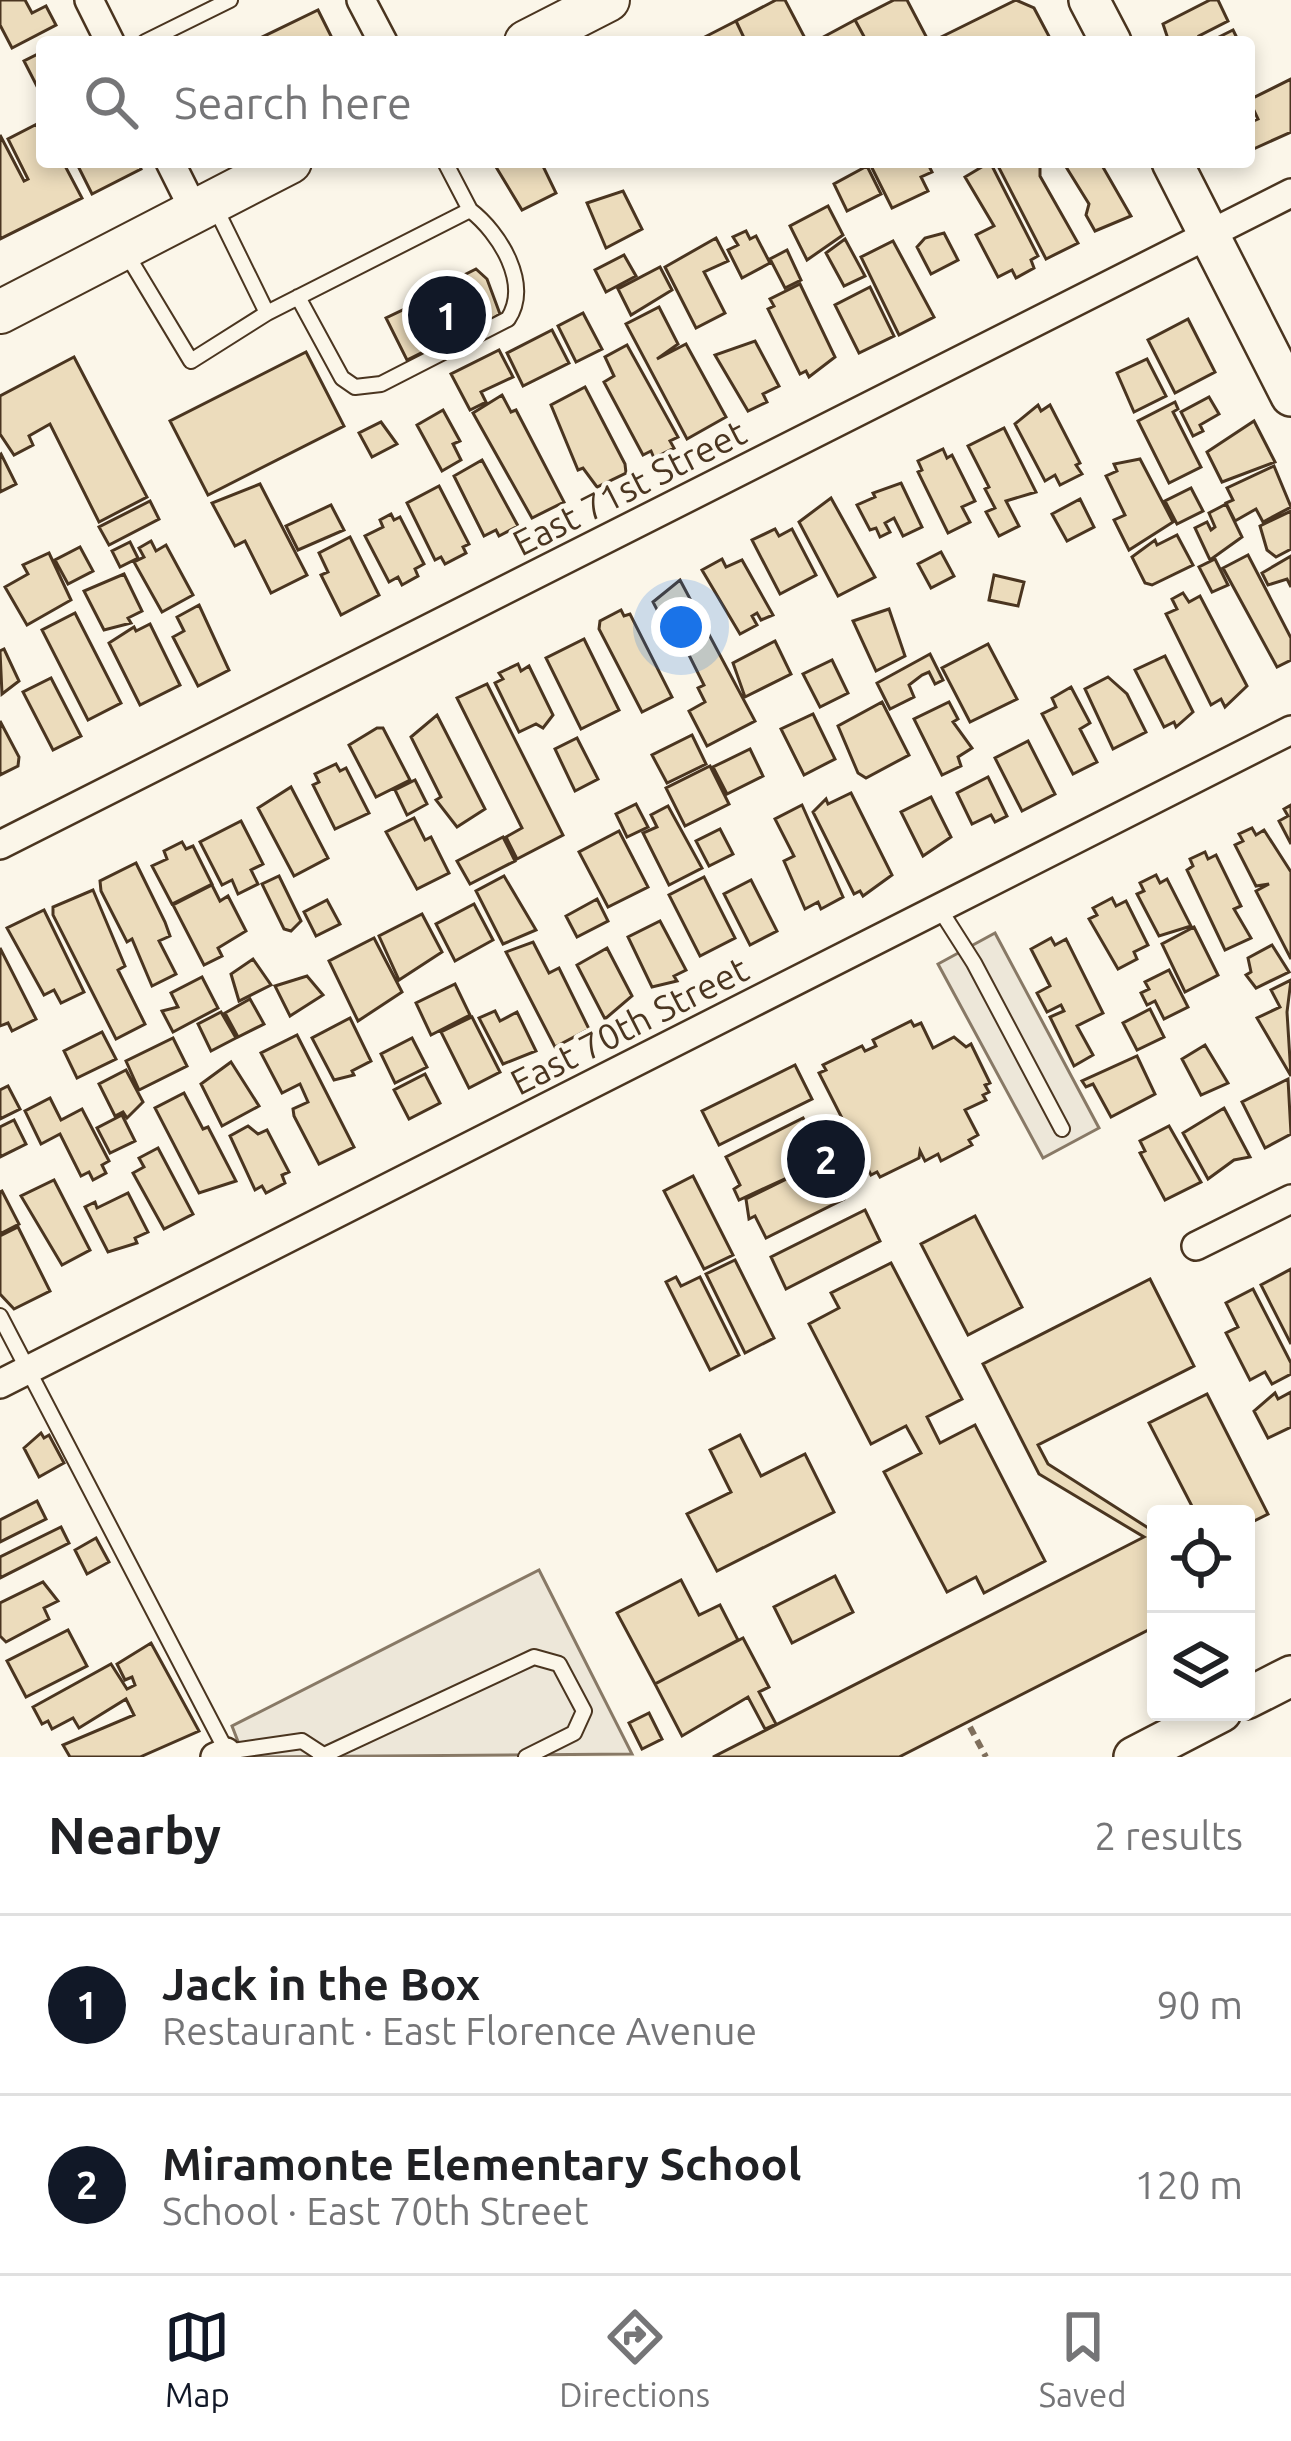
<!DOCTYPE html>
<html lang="en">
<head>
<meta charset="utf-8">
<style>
	:root { --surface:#fff; --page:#f6f6f6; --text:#202124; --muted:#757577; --line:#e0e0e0; --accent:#111827 }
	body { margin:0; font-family:Ubuntu,sans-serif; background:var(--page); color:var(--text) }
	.controls { position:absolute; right:36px; bottom:36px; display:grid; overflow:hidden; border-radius:12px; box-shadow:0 6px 18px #0003 }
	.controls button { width:108px; height:108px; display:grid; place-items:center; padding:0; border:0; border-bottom:3px solid var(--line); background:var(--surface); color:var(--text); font:60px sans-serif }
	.you { position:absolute; left:681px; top:627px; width:42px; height:42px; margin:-30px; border:9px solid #fff; border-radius:50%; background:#1a73e8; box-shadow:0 0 0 18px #1a73e833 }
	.badge { display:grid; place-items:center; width:78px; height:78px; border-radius:50%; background:var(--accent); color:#fff; font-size:39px; font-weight:700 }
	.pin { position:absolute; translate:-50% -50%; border:6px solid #fff; box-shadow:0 3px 12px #0006 }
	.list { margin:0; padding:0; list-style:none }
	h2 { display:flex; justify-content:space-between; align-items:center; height:156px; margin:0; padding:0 48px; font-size:51px }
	h2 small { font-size:39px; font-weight:400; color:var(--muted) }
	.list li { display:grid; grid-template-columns:78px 1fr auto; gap:36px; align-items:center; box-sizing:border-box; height:180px; padding:0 48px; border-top:3px solid var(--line) }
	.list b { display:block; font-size:45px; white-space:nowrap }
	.list p { margin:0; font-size:39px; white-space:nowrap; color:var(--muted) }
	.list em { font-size:39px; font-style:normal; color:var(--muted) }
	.icon { flex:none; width:66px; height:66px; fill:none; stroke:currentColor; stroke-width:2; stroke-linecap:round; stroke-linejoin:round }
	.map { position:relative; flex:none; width:1291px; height:1757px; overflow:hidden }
	.search { position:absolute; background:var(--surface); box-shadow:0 6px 18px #0003; left:36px; right:36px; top:36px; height:132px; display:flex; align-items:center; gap:30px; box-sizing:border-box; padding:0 42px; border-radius:12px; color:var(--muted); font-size:45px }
	.sheet { height:516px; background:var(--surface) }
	nav { display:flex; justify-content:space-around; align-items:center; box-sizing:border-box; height:168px; border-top:3px solid var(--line); background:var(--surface); font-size:33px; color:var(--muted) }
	nav a { display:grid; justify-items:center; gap:6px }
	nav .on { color:var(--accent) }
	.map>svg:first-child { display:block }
</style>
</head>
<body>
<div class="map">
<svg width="1291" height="1757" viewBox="0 0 1291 1757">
	<rect width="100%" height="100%" fill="#fbf6e9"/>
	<path fill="#ede7d9" stroke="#887966" stroke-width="3" d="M995,933l104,195 -56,30 -105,-194z
		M539,1570l93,184 -388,3 -12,-31z"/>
	<path fill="#ecdcbc" stroke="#4a3520" stroke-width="3" d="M0,0h25l7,13 14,-7 10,19 -44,23 -12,-23z
		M776,0h9l22,42h-61l-10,-21z
		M894,0h13l22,42h-62l-12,-22z
		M1016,0l18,8 18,34 -119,-1z
		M1210,0h8l10,21 -29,15 3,6h-33l-6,-18z
		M318,10l16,32h-82z
		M855,20l12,22h-53z
		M736,21l10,21h-51z
		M1233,30l6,12h-30z
		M42,52v44l-18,-35z
		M1291,79v53l-42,19v-28l9,-4 -9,-19z
		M37,124l5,38h21l19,36 -82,41v-104l24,46 4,-2 -20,-40z
		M76,162h62l3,7 -49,25z
		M493,162h48l15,31 -34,17z
		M869,162h58l5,10 -11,5 7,14 -36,17z
		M990,162l48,94 -7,4 3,8 -18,10 -4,-8 -14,7 -22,-42 18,-9 -29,-49z
		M996,162h44v14l38,67 -32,16z
		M1063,162h37l31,54 -36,15 -9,-16 3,-11z
		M867,166l14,28 -34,17 -13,-27z
		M623,191l19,38 -36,19 -19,-45z
		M828,206l15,29 -36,25 -17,-34z
		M746,231l4,8 6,-3 14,27 -28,15 -14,-28 10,-5 -5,-8z
		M944,233l14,27 -27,14 -14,-27 8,-9z
		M716,238l12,23 -24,11 21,41 -29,15 -31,-61z
		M845,239l20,37 -21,10 -18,-33z
		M893,241l41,76 -35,18 -38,-78z
		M787,250l14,30 -16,8 -15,-29z
		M624,255l12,21 -30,16 -11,-22z
		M660,267l12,23 -41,25 -13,-26z
		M476,269l11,10 13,35 -55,33 -2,-5 -36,18 -21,-42 31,-15 -4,-7 13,-11 22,-11 4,7z
		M800,284l35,73 -26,20 -3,-6 -6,3 -32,-65 6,-3 -4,-7z
		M870,287l24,49 -35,17 -24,-48z
		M659,307l19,37 -21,15 29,-15 40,73 -39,22 -61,-115z
		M583,313l19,36 -26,13 -18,-36z
		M1188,319l27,53 -40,21 -27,-53z
		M552,330l17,33 -46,23 -16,-33z
		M755,341l24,45 -16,8 4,8 -19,9 -33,-56z
		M627,345l51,92 -8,4 4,7 -20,10 -3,-7 -8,4 -39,-73 10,-6 -9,-19z
		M499,350l14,27 -32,15 5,10 -16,8 -19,-36z
		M306,352l38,74 -136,69 -38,-74z
		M74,357l73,140 -48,25 -49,-98 -21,12 4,9 -19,10 -14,-21v-38z
		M1147,359l19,37 -32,16 -17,-39z
		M585,387l40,77 1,9 -29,14 -14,-19 -5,2 -27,-65z
		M502,395l9,17 5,-2 48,92 -32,16 -59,-105z
		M1209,397l10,17 -19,11 3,6 -10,5 -12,-24z
		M1175,402l3,7 -5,3 28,55 -32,16 -31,-62z
		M1038,405l3,6 9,-6 30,58 -4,2 6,9 -22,11 -5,-10 -10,6 -30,-57z
		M443,410l17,31 -7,3 8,16 -19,11 -25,-46z
		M1254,421l21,41 -53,20 -15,-30z
		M381,422l16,22 -25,13 -13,-24z
		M1004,428l32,64 -30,9 13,25 -20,10 -13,-24 9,-4 -10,-19 4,-2 -21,-41z
		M943,449l4,9 5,-3 23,46 -13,6 8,15 -22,11 -30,-61 4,-2 -4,-9z
		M1,454l15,30 -16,8v-37z
		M1140,459l33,63 -44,28 -15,-30 11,-5 -19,-39 11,-5 -3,-7z
		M482,460l36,66 -19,10 -3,-6 -12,6 -30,-60z
		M1274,466l17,41 -28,15 -7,-13 -21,12 -9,-18 7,-3 -6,-12z
		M901,483l21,44 -19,9 -9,-18 -9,5 5,9 -10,5 -4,-9 -6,2 -13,-25 18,-8 -2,-4z
		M260,484l47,91 -36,18 -26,-52 -10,5 -23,-43z
		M439,486l30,58 -6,3 3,6 -21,11 -4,-7 -6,3 -28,-57z
		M1191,488l12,23 -26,13 -12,-23z
		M831,498l44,79 -37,19 -39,-74z
		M1080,499l14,28 -27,14 -15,-27z
		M150,501l9,18 -50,26 -10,-18z
		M1226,504l16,33 -32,23 -15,-32 12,-6 4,8 4,-3 -6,-14z
		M331,505l13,25 -46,20 -12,-24z
		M1291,511v38l-15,8 -9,-7 -7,-24z
		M391,514l3,6 6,-3 24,47 -9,5 3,7 -16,9 -4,-8 -9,5 -24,-46 18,-9 -3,-7z
		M775,529l4,7 13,-7 24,46 -36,19 -28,-54z
		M1177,535l16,30 -41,20 -7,-2 -13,-26 23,-17 2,5z
		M350,537l29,58 -38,20 -20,-40 7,-3 -9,-19z
		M151,541l5,10 10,-6 27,50 -31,17 -28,-50 10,-5 -5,-9z
		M130,542l8,16 -18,9 -8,-16z
		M80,547l13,24 -25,13 -13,-24z
		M941,552l13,24 -23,12 -13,-24z
		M49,553l22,47 -44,25 -22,-38 23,-13 -5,-9z
		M1248,555l43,83v22l-14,7 -54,-99z
		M1291,556v31l-4,-8 -19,6 -6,-12z
		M722,559l4,8 16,-7 31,55 -12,5 -4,-7 -5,3 5,9 -17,9 -38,-64z
		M1215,559l13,26 -16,7 -13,-25z
		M124,574l18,37 -14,7 3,5 -27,7 -20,-39z
		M994,575l30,7 -6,24 -29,-6z
		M680,580l75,141 -48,25 -18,-35 16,-9 -7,-14 6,-3 -18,-36 -7,3 -26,-50z
		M1183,593l6,9 11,-6 47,90 -22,21 -4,-8 -10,6 -45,-91 11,-5 -5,-10z
		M199,605l30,65 -31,16 -25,-49 11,-6 -7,-14z
		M889,609l16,47 -29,15 -23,-50z
		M621,610l3,6 6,-2 42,83 -30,15 -43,-83 1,-8z
		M75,613l46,90 -33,17 -46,-90z
		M150,624l30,61 -40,20 -31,-62 25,-16 2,4z
		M584,639l35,71 -38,19 -35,-71z
		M775,641l16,33 -46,23 -12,-34z
		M988,644l29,55 -47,23 -28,-54z
		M4,649l15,32 -17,13 -2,-43z
		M930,654l13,26 -8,4 -6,-12 -7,3 -13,10 5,12 -24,12 -13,-26z
		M1165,656l28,56 -17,15 -2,-5 -10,5 -29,-57z
		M832,660l16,33 -28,14 -17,-33z
		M518,664l3,7 8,-5 24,49 -10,13 -7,-4 -17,8 -24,-49 8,-4 -4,-6z
		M1108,677l19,17 19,38 -33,17 -28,-60z
		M51,678l30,58 -28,14 -30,-58z
		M487,684l76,151 -46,24 -11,-22 16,-9 -65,-130z
		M1071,687l19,36 -10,6 17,33 -24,12 -31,-60 14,-7 -4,-9z
		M882,702l27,53 -43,23 -8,-5 -20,-47z
		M949,702l9,17 -5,3 19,26 -14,9 3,9 -19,9 -28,-56z
		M813,714l22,45 -31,16 -23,-46z
		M437,715l48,94 -28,18 -21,-27 5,-3 -30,-60z
		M0,721l19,36 -1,9 -18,9z
		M377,728h6l27,52 -34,17 -27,-52z
		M692,735l14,29 -39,19 -15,-28z
		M577,738l21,41 -23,12 -20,-42z
		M1028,741l27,53 -33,17 -27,-53z
		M750,749l13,27 -36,18 -14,-27z
		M336,764l4,7 6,-3 23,45 -34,16 -22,-44 6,-3 -4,-8z
		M710,766l19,38 -44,22 -19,-38z
		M988,777l19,39 -12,6 -4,-7 -19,9 -15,-31z
		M415,780l12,24 -20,11 -12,-25z
		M291,787l37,71 -34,18 -36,-68z
		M851,793l41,82 -29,21 -3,-5 -6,3 -41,-82 13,-13 2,5z
		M931,797l20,40 -28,19 -22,-44z
		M636,804l12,23 -21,10 -11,-23z
		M802,805l41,92 -22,12 -3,-7 -13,7 -21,-48 10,-5 -19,-37z
		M1291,805v39l-12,-23 9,-5 -4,-7z
		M668,806l34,62 -33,17 -26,-52 14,-6 -6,-12z
		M414,818l11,22 6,-3 18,36 -32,16 -31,-57z
		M241,821l22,43 -12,6 7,14 -20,10 -6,-14 -10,5 -22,-43z
		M1252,828l4,7 8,-5 27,42v87l-35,-68 13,-7 -13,2 -21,-41 8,-4 -4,-7z
		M720,829l13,25 -24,12 -13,-25z
		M619,831l29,56 -40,20 -29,-55z
		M503,837l12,24 -45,23 -13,-23z
		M182,842l4,7 7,-3 19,38 -40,20 -20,-38 15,-7 -3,-8z
		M1205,852l3,7 8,-4 25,51 -7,3 17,29 -26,12 -38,-80 6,-4 -3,-7z
		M136,863l29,59 5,14 -11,5 17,33 -24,12 -20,-47 -5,3 -26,-51 -1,-10z
		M1156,875l4,8 7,-4 24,47 -32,10 -22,-42 7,-3 -4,-8z
		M279,876l22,45 -10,10 -7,-2 -22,-45z
		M504,876l32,54 -33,14 -27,-53z
		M704,877l31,61 -35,18 -31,-61z
		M751,880l26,51 -27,14 -26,-51z
		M212,885l8,16 8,-5 18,35 -28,17 4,8 -18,9 -31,-60z
		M93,890l32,76 -7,4 27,54 -29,15 -63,-124v-8z
		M1112,898l4,8 10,-5 22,44 -14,7 3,7 -19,10 -29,-50 8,-4 -4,-7z
		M597,899l11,22 -31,16 -11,-21z
		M327,900l13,24 -24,12 -12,-24z
		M474,904l19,36 -38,21 -19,-37z
		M44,910l40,82 -23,11 -7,-13 -10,5 -37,-67z
		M422,914l20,38 -43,28 -20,-44z
		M660,921l26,49 -12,6 3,5 -25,6 -24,-50z
		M1194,927l24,48 -33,17 -23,-48z
		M374,938l28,54 -44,29 -29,-60z
		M1051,938l4,7 11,-6 37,74 -26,13 16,29 -19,11 -24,-49 14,-6 -3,-6 -14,7 -10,-19 13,-7 -19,-37z
		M533,942l16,31 10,-5 30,61 -34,18 -49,-95z
		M1272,945l17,27 -33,16 -10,-13 5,-3 -3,-14z
		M0,948l36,71 -24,12 -4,-8 -8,3z
		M607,948l25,48 -27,23 -28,-54z
		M253,959l18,26 -32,16 -8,-27z
		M1169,970l19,37 -24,12 -9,-18 -8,4 -6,-12 8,-4 -4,-7z
		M307,976l16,19 -33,21 -15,-30z
		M202,977l16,31 -45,24 -11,-21 16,-4 -7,-14z
		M1291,980l-4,32 4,64 -34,-58 23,-11 -9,-17z
		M455,984l15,31 -39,20 -15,-32z
		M250,999l14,25 -26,13 -13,-24z
		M1150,1009l14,28 -27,13 -14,-27z
		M495,1011l5,10 17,-9 19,39 -33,13 -24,-46z
		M221,1012l15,26 -25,13 -13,-27z
		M472,1017l28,55 -31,16 -28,-56z
		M350,1018l21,43 -19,10 2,4 -20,5 -22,-42z
		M911,1021l3,5 7,-3 12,25 21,-11 12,10 5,-3 19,39 -5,2 4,7 -6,3 3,5 -21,10 13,25 -9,5 3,5 -31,16 -3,-7 -13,7 -5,-10 -1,7 -39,19 -3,-5 -6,3 -52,-102 7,-3 -3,-5 39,-19 3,5 11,-5 -3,-6z
		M102,1032l14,27 -39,19 -13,-27z
		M297,1035l57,112 -35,17 -25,-48 -1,-7 15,-7 -8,-18 -18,9 -21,-40z
		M173,1038l14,28 -48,24 -13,-29z
		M412,1038l15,29 -32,16 -14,-29z
		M1205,1045l23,38 -27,12 -19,-36z
		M1137,1056l18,38 -44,23 -18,-33 -7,3 -4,-6z
		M231,1062l28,44 -37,20 -21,-42z
		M795,1065l17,34 -93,46 -17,-34z
		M126,1070l17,32 -16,16 -4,-6 -8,4 -16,-32z
		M425,1074l15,29 -31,16 -15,-29z
		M1288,1079l3,55 -26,14 -23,-46z
		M8,1086l12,23 -20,10v-29z
		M184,1093l19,36 5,-2 28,54 -37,12 -44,-85z
		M50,1098l11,22 21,-11 27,52 -7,4 4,8 -13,7 -4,-8 -8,4 -21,-42 -19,10 -16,-33z
		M1224,1108l26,49 -16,3 -26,19 -25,-46z
		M122,1115l13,26 -25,12 -13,-25z
		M803,1118l20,39 -3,5 4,-2 20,39 -78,39 -11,-22 -6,3 -3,-20 69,-34 -76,35 -5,-11 6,-4 -14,-28z
		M14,1120l12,24 -26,13v-30z
		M248,1126l10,8 9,-4 22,42 -7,3 3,8 -19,10 -4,-7 -7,4 -25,-54z
		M1169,1126l32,56 -36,18 -25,-47 5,-2 -5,-10z
		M158,1148l35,66 -29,15 -31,-56 11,-6 -5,-9z
		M693,1176l40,79 -29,14 -40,-78z
		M54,1180l36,70 -28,15 -41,-69z
		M2,1191l17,33 -19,10v-42z
		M128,1193l20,39 -13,6 2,5 -29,9 -23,-45 10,-5 2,6z
		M865,1210l15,31 -94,48 -15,-32z
		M975,1216l47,91 -54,28 -47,-91z
		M18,1227l32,64 -36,18 -14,-15v-58z
		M735,1260l39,78 -29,15 -39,-79z
		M891,1263l71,136 -35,18 13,26 35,-18 70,136 -61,32 -8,-16 -29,15 -63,-120 37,-19 -15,-27 -35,18 -62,-120 30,-16 -8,-15z
		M1291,1269v75l-30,-59z
		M676,1277l5,9 19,-9 39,78 -29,15 -44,-88z
		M1150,1279l44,87 -156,79 10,19 105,67 3,95 -257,131h-186l431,-220 -105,-63 -56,-110z
		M1253,1289l38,74v11l-19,10 -7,-12 -15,8 -24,-47 12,-6 -12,-24z
		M1291,1392v35l-23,11 -14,-27 21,-18 3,6z
		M1207,1394l61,120 -22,11v-11h-50l-47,-91z
		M41,1433l3,5 5,-3 15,28 -25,14 -15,-29z
		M740,1435l21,41 44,-22 29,58 -117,59 -30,-57 44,-22 -21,-42z
		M37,1501l9,18 -46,23v-22z
		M61,1527l8,16 -69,35v-21z
		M96,1538l13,24 -22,12 -12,-24z
		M835,1576l18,36 -61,31 -18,-36z
		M681,1580l18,35 21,-10 18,35 -83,44 -38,-71z
		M43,1582l15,19 -14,7 5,11 -43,23 -6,-6v-33z
		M68,1630l19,36 -61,31 -19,-36z
		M743,1638l26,49 -10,5 17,32 -11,5 -17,-32 -66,39 -27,-52z
		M151,1643l48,88 -59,26h-70l-7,-12 71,-30 -8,-16 -47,29 -6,-10 -21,11 -4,-8 -6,3 -9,-17 78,-43 16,25 8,-4 -3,-8 -7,3 -8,-16z
		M649,1713l13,26 -20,10 -13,-26z"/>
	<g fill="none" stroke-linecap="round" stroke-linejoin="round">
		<defs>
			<path id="lane" d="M145,42l85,-42
				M215,207l52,106
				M126,253l65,108 76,-48 203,-103 -25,-48
				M298,297l44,81 13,9 26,-3 127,-65c23,-35 -8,-86 -38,-109
				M939,908l35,55 88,166
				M0,1316l227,436
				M226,1752l76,-11 20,13
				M320,1757l214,-100 25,7 25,47 -10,22 -48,24"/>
			<path id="street" d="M89,0l21,42
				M361,0l22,42
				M170,162l25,50
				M0,845l1291,-652
				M1196,1246l95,-47
				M0,1384l1291,-654
				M215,1757l11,-5"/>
			<path id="secondary" d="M1089,0l22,42
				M1172,162l119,234
				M1246,1699l45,-23
				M1134,1757l87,-45"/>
			<path id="primary" d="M526,42l82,-42
				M0,312l290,-150"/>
		</defs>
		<use href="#lane" stroke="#4a3520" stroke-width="18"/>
		<use href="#street" stroke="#4a3520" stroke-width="32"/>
		<use href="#secondary" stroke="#4a3520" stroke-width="44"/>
		<use href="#primary" stroke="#4a3520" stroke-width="46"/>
		<path stroke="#7f6f5c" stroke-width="6" stroke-dasharray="9 6" stroke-linecap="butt" d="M970,1727l16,30"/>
		<use href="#lane" stroke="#fbf6e9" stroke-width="14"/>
		<use href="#street" stroke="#fbf6e9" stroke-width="27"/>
		<use href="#secondary" stroke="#fbf6e9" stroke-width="39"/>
		<use href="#primary" stroke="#fbf6e9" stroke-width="42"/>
	</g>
	<g text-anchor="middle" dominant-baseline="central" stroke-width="9" stroke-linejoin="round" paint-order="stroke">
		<g font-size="36" fill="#4a3520" stroke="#fbf6e9">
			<text transform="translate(629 487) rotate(-27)">East 71st Street</text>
			<text transform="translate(629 1025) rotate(-27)">East 70th Street</text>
		</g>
	</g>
</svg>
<div class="controls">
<button><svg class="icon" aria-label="locate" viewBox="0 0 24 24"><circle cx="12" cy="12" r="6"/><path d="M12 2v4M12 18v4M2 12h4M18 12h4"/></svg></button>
<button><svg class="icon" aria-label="layers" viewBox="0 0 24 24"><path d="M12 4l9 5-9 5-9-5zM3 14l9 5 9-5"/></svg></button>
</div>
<div class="you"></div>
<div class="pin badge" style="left:447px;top:315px">1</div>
<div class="pin badge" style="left:826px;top:1159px">2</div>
<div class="search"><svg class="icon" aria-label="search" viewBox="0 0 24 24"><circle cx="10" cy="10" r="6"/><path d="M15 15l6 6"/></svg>Search here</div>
</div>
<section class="sheet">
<h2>Nearby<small>2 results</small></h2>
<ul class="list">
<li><span class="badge">1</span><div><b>Jack in the Box</b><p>Restaurant · East Florence Avenue</p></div><em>90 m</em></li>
<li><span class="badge">2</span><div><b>Miramonte Elementary School</b><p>School · East 70th Street</p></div><em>120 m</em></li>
</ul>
</section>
<nav>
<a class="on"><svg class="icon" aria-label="map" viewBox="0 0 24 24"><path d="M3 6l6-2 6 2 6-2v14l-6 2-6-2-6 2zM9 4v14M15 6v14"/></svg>Map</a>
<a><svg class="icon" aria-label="directions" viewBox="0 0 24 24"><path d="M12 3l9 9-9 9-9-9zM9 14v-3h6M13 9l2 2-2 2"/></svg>Directions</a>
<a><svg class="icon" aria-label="saved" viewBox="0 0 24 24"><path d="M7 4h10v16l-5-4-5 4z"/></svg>Saved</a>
</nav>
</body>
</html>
